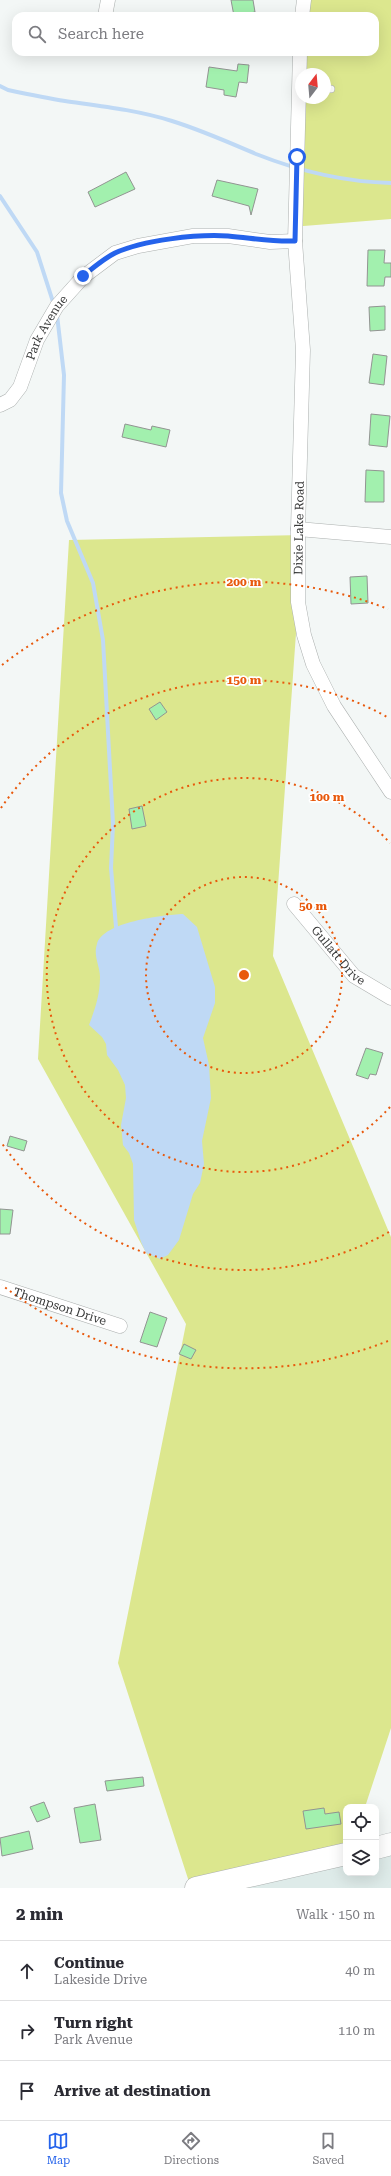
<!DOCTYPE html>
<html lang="en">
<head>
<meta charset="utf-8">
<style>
	:root { --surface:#fff; --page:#f7f7f7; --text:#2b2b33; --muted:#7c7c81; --line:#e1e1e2; --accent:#2563eb }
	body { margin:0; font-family:"Roboto Serif",serif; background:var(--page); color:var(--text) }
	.controls { position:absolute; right:12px; bottom:12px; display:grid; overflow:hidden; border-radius:8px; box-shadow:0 4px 16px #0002 }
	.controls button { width:36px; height:36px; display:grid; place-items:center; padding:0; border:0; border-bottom:1px solid var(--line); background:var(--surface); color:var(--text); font:20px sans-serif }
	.compass { position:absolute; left:295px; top:68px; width:36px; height:36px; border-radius:50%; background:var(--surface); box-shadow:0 4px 16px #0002; rotate:16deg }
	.stop { position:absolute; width:12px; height:12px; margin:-9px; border:3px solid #2563eb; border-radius:50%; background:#fff }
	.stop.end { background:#2563eb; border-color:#fff; box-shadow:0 1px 4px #0008 }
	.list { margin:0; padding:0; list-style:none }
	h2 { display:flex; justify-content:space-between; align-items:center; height:52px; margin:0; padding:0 16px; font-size:17px }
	h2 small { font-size:13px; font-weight:400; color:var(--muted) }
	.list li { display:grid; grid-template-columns:26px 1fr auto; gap:12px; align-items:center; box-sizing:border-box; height:60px; padding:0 16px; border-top:1px solid var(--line) }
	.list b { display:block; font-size:15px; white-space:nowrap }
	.list p { margin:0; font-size:13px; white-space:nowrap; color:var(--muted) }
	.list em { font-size:13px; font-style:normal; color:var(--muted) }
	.icon { flex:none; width:22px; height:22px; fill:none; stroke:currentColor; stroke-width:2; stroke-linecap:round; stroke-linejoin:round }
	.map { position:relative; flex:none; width:391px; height:1888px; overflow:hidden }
	.search { position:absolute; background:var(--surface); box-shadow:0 4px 16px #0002; left:12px; right:12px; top:12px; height:44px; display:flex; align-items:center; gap:10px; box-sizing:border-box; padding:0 14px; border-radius:12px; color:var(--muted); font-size:15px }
	.sheet { height:232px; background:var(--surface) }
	nav { display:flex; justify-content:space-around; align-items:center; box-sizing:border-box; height:56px; border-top:1px solid var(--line); background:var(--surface); font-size:11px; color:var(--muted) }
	nav a { display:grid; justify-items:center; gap:2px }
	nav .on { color:var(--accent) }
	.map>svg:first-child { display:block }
</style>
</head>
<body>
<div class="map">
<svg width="391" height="1888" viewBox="0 0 391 1888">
	<rect width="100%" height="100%" fill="#f3f7f6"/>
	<path fill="#deebe9" d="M391,1848v40h-172l127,-30v15h30v-22z"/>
	<path fill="#dce78e" d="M304,0h87v219l-100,8 10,-129h24v-24h-22l2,-22h70v-36h-71z
		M303,535l-30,421 118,281v491l-26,79h-19v51l-155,30 -73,-225 68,-339 -148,-265 31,-519z"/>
	<path fill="#bfd9f5" d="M183,914l14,13 18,60v16l-12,35 6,27 2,33 -9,43 2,23 -4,19 -7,11 -14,46 -11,15 -8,4 -14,-6 -5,-11 -7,-22 -1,-56 -4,-11 -6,-8 -2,-20 5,-27 -1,-13 -7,-15 -11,-15 -1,-11 -4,-7 -13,-12c6,-16 11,-30 11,-48 0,-11 -7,-21 -3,-33 6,-22 65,-29 86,-30z"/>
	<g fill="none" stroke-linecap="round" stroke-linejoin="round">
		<path stroke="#bfd9f5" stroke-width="4" d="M0,86l8,4c19,4 38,8 57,11 35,5 72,9 107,20 29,9 56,21 84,33 43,17 89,28 135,29
			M0,196l37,56 17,53
			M57,315l7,60 -3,118 6,28 26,62 10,57 10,184 -2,44 5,59"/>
	</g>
	<path fill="#a2f0ae" stroke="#929492" d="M231,0h22l2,12 -21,4z
		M238,64l11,1 -2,18 -8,-1 -3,15 -12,-2v-5l-18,-3 3,-20 28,4z
		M126,172l9,17 -40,18 -7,-15z
		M217,180l41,9 -7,26 -2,-9 -37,-10z
		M368,250h17l-1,13h7v14h-6l-1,9h-17z
		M385,306v24l-15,1 -1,-24z
		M373,354l14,2 -3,29 -15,-2z
		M371,414l19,2 -3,31 -18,-2z
		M125,424l26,6 1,-4 18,4 -4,17 -44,-10z
		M366,470l18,1v31h-19z
		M367,576l1,27 -17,1 -1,-27z
		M160,702l7,10 -11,8 -7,-11z
		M142,806l4,20 -14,3 -3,-20z
		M366,1048l17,5 -7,22 -6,-1 -2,5 -12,-4z
		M10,1136l17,5 -3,10 -17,-5z
		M0,1209l13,1 -3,24h-10z
		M150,1312l17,6 -10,29 -17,-5z
		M184,1344l12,6 -5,9 -12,-5z
		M143,1777l1,9 -37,5 -2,-10z
		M44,1802l6,15 -13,5 -7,-15z
		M95,1804l6,36 -21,3 -6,-35z
		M324,1808l1,6 14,-2 2,12 -35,5 -3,-18z
		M29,1831l4,18 -31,7 -2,-18z"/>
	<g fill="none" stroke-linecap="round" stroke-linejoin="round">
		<defs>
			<path id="service" d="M325,89h6"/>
			<g id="minor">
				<path d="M105,16l3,-16"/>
				<path d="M302,16l2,-16"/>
				<path d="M300,52l-5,189 8,109 -5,179v73l6,33 9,29 21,42 57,86"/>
				<path id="s1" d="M0,405l10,-5 10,-13 17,-47 20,-34 26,-29 32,-24 23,-7 55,-10h35l42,6 25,-1"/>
				<path d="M298,529l93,8"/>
				<path id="s2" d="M294,904l60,72 37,22"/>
				<path id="s3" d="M0,1287l120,39"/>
			</g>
			<path id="primary" d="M376,1848l15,-4
				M196,1888l150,-34"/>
		</defs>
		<use href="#service" stroke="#acb0af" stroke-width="8"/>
		<use href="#minor" stroke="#acb0af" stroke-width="15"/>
		<use href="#primary" stroke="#acb0af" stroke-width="23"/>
		<use href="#service" stroke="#fff" stroke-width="7"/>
		<use href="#minor" stroke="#fff" stroke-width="14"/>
		<use href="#primary" stroke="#fff" stroke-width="22"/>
	</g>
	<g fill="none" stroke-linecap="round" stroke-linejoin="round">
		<path stroke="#2563eb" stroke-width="5" d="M83,276c10,-8 20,-17 32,-23 28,-13 82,-19 113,-17 24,2 43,6 67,5l2,-84"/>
	</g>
	<g fill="none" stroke="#e8590c" stroke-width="2" stroke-dasharray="2 4">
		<circle cx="244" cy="975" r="98"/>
		<path d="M390 1107A197 197 0 1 1 390 843"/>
		<path d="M389 1232A295 295 0 0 1 1 1142M1 808A295 295 0 0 1 389 718"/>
		<path d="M388 1341A393 393 0 0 1 2 1285M2 665A393 393 0 0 1 388 609"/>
	</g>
	<g text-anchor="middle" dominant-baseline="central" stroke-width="3.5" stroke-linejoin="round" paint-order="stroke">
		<g font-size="12" fill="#383939" stroke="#fff">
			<text stroke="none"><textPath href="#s1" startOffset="93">Park Avenue</textPath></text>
			<text transform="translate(299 528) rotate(-89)">Dixie Lake Road</text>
			<text stroke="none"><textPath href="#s2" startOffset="68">Gullatt Drive</textPath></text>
			<text stroke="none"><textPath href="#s3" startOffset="63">Thompson Drive</textPath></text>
		</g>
	</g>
	<circle cx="244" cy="975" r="6" fill="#e8590c" stroke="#fff" stroke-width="2"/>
	<g font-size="12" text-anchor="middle" font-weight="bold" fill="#e8590c" stroke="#fff" stroke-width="3.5" stroke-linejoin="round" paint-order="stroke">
		<text x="244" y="586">200 m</text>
		<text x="244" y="684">150 m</text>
		<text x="327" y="801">100 m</text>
		<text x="313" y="910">50 m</text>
	</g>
</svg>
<div class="controls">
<button><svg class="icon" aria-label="locate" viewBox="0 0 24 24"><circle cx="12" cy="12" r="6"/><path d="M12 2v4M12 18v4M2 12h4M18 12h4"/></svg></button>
<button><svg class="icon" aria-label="layers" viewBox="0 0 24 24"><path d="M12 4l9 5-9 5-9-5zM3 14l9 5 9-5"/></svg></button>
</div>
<svg class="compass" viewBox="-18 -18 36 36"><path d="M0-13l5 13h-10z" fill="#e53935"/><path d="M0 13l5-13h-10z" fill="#7c7c81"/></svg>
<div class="stop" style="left:297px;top:157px"></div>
<div class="stop end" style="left:83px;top:276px"></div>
<div class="search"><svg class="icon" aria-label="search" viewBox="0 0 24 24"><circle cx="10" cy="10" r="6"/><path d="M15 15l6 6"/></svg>Search here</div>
</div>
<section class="sheet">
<h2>2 min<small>Walk · 150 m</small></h2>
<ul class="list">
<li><svg class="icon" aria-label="ahead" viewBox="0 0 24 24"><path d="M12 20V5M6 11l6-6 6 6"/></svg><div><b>Continue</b><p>Lakeside Drive</p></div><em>40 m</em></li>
<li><svg class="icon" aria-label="right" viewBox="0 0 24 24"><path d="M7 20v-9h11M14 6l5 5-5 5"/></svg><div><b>Turn right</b><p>Park Avenue</p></div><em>110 m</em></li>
<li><svg class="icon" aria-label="arrive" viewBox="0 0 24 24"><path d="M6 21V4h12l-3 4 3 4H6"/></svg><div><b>Arrive at destination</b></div></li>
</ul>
</section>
<nav>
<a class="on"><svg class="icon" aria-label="map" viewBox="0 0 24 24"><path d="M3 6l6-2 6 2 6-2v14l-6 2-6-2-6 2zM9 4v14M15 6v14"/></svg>Map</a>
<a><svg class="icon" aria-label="directions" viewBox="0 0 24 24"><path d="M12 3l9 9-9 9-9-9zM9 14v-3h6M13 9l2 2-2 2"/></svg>Directions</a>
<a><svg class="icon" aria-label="saved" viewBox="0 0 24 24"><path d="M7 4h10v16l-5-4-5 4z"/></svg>Saved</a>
</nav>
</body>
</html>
